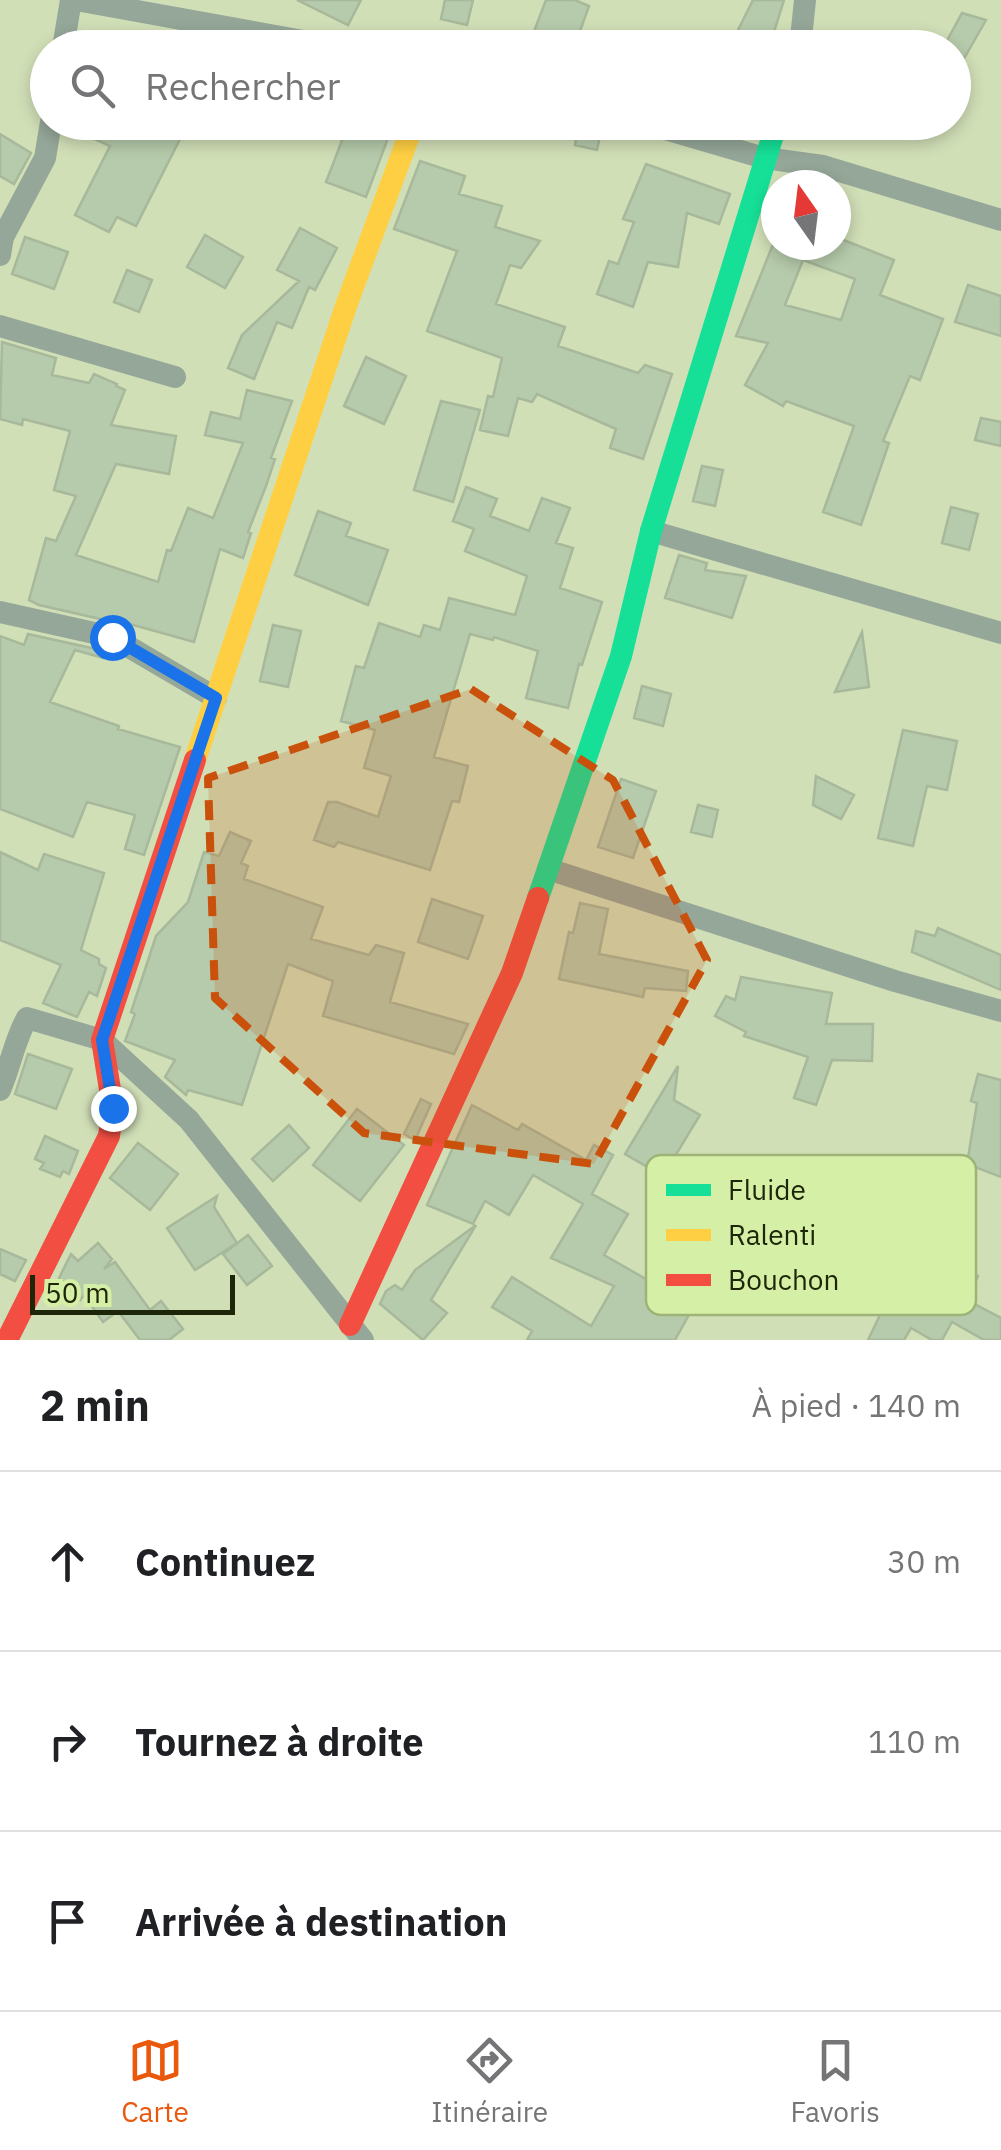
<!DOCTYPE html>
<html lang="fr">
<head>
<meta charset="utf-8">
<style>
	:root { --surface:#fff; --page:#f2f2f2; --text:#202124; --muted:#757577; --line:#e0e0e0; --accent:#ea580c }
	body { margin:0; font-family:"IBM Plex Sans",sans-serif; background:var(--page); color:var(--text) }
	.compass { position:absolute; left:761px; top:170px; width:90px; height:90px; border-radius:50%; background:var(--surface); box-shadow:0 5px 15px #0003; rotate:346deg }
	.scale { position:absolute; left:30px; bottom:25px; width:205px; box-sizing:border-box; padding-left:10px; border:5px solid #1d2608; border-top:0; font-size:28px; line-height:35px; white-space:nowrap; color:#1d2608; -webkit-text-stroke:8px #d5f0a6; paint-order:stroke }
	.stop { position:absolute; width:30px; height:30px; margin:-22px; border:8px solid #1a73e8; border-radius:50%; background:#fff }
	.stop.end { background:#1a73e8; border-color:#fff; box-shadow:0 2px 10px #0008 }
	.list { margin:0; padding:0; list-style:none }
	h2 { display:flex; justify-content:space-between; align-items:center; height:130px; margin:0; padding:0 40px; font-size:42px }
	h2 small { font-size:32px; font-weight:400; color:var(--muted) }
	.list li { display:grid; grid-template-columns:65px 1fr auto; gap:30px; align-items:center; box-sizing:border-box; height:180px; padding:0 40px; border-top:2px solid var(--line) }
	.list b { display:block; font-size:38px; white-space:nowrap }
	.list em { font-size:32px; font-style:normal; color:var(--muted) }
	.icon { flex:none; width:55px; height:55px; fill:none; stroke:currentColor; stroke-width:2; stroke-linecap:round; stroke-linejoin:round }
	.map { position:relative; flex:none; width:1001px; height:1340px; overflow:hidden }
	.search { position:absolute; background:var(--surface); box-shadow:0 5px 15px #0003; left:30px; right:30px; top:30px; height:110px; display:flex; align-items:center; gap:25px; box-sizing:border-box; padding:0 35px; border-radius:55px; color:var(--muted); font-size:38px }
	.sheet { height:670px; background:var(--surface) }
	nav { display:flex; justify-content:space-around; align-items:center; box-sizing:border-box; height:140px; border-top:2px solid var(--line); background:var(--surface); font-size:28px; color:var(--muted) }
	nav a { display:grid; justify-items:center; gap:5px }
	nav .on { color:var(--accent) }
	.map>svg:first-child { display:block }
</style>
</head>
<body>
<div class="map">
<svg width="1001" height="1340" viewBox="0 0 1001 1340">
	<rect width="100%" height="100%" fill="#d1dfb7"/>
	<path fill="#b6cbab" stroke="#a7b89b" stroke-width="2.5" fill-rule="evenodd" d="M297,0h64l-13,25z
		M445,0h28l-6,25 -26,-6z
		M546,0h29l14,6 -15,42 -41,-14z
		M753,0h31l-15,48h-40z
		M962,13l24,7 -32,56v-28h-11z
		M66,122h82l33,15 -45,89 -19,-9 -8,15 -34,-17 35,-69 -44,-20z
		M349,122h45l-28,75 -40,-15z
		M579,122h24l-6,28 -22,-5z
		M0,134l31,19 -17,31 -14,-8z
		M420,161l45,15 -6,18 43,12 -7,21 45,14 -19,27 -11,-3 -14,39 69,23 -7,19 80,27 7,-8 27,9 -29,85 -33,-11 6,-19 -79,-35 -5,8 -14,-4 -10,38 -28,-6 8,-34 5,1 9,-39 -75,-27 30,-80 -63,-22z
		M646,164l84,30 -11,30 -32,-11 -9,54 -30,-5 -15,45 -36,-13 12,-33 9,3 16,-42 -11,-3z
		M300,228l37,20 -22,42 -6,-3 -17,41 -15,-6 -23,57 -26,-11 14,-33 57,-54 -22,-11z
		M205,235l38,22 -18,31 -38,-21z
		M25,237l43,15 -14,37 -42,-15z
		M841,239l53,21 -14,35 63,24 -23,61 -10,-4 -27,65 6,2 -28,82 -38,-13 31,-86 -68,-25 -3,5 -38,-21 23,-42 -32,-7 38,-94 2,3h62zM803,260l52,19 -14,41 -56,-15z
		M127,270l25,10 -13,32 -25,-10z
		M968,285l33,11v40l-46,-14z
		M2,342l54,16 -4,17 37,8 5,-9 23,10 -1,2 9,4 -14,35 65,11 -7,38 -53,-10 -40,91 82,27 9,-32 4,1 17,-43 25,10 30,-75 -38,-8 6,-23 29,7 7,-29 45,11 -21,57 4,1 -9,27 -18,46 3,1 -8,25 -23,-9 -26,93 -75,-21 -1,2 -79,-18 -10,-5 17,-62 10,3 20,-45 -22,-6 16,-59 -47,-12 -1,6 -22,-6z
		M366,357l40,19 -22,48 -40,-18z
		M441,401l39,9 -27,92 -39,-12z
		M981,418l20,4v24l-26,-6z
		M702,466l21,4 -8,36 -22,-5z
		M466,487l31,12 -7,17 39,15 13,-33 28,10 -14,35 17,5 -13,40 42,14 -20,63 -3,-1 -11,44 -42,-10 12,-47 -44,-14 -1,3 -23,-6 -36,123 34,9 -9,36 -7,-1 -22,69 -92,-28 -4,5 -20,-7 14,-38h9l41,15 13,-41 -27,-8 11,-38 -34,-9 15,-55 8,2 15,-45 41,14 4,-12 16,5 9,-32 66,17 12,-39 -62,-25 9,-22 -21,-8z
		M951,507l27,7 -9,36 -27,-7z
		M318,511l33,12 -5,13 42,14 -20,55 -73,-30z
		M679,555l28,8 -2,7 41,6 -14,42 -67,-20z
		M273,625l28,6 -13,56 -28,-6z
		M862,632l7,55 -34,5z
		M28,634l77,17 -2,7 -28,-8 -25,52 69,24 -1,3 62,18 -36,108 -19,-6 10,-34 -48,-13 -14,35 -73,-28v-173l24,9z
		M642,686l29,8 -8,32 -29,-8z
		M903,730l54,11 -10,49 -20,-4 -14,60 -35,-8z
		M816,776l38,19 -13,24 -28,-14z
		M621,779l35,12 -23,67 -35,-11z
		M698,805l20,5 -6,27 -21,-5z
		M230,832l21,9 -10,22 7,3 -4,13 79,28 -12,32 58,16 7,-10 28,8 -14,49 78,22 -14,30 -131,-38 10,-35 -45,-17 -46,141 -54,-15 -2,5 -21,-18 10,-17 -50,-19 10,-27 -4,-2 25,-76 32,-34 16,-50 15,4z
		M0,852l38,18 6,-16 60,19 -23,77 18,9v5l7,4 -9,28 -8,-4 -12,25 -34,-14 18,-38 -61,-25z
		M432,899l51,17 -15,43 -50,-17z
		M580,903l28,6 -9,45 89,17 -2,20 -41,-3 -2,9 -84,-18 10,-47 4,1z
		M938,928l63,27v35l-89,-38 4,-21 19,5z
		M741,977l91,16 -6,31h47l-1,37 -40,-1 -16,45 -22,-7 14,-41 -64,-21 2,-4 -31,-16 11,-20 9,4z
		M28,1054l44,15 -16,40 -41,-15z
		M678,1066l-4,34 26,15 -37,61 -38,-22z
		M978,1074l23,6v97l-34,-13 10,-61 -6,-2z
		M421,1099l10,5 -16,36 -11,-6z
		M472,1105l46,25 4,-6 64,36 8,-15 19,10 -21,39 36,20 -24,41 68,39 25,-47 -34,-18 19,-35 78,42 -12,30 -26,-11 -47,85h-148l5,-9 -40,-24 20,-30 79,49 23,-40 -63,-28 32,-54 -50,-29 -24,40 -24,-14 -12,23 -46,-19z
		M357,1109l47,36 -44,56 -47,-36z
		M289,1125l20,23 -36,33 -21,-22z
		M45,1136l33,15 -9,23 -6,-3 -3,6 -20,-8 4,-6 -9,-4z
		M138,1143l40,31 -28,36 -40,-32z
		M217,1196l-3,11 23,36 -42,27 -28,-42z
		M476,1225l-45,75 16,13 -24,27 -43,-36 6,-13 9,-6 7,5 13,-20z
		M248,1235l24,31 -25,19 -24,-31z
		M98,1243l14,16 -8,10 11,-7 35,48 11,-9 22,28 -14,11h-29l-22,-29 -15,11 -19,-27 -4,5 -21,-22 12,-24 7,7z
		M913,1246l65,30 -11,24 34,18v22h-17l-32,-18 -10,18h-10l-21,-12 -7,12h-36z
		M0,1249l26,11 -11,21 -15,-7z"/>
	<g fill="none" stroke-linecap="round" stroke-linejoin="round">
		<path stroke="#95a799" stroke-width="22" d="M76,0l266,48
			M63,48l8,-48
			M800,48l5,-48
			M641,122l123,36 59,8 178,54
			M0,255l3,-18 42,-79 6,-36
			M0,326l175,51
			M651,531l350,102
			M0,612l112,25 104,61
			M548,869l347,112 106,30
			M0,1090c11,-25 14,-49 27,-72l75,22 87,80 174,220"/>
		<path stroke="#16e098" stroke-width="22" d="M538,898l83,-242 30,-125 126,-409"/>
		<path stroke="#ffcf43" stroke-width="22" d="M195,760l151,-454 68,-184"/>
		<path stroke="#f24e42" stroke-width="22" d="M350,1325l162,-352 26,-75
			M7,1340l102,-204 4,-28 -11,-68 93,-280"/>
	</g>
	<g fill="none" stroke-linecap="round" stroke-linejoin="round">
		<path stroke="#1a73e8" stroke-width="12" d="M112,637l104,61 -114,342 11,68"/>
	</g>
	<path fill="#ca510b" fill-opacity="0.2" stroke="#ca510b" stroke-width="8" stroke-dasharray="20 12" stroke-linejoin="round" d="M471,689l142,91 94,180 -113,204 -230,-31 -149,-135 -7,-220z"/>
	<rect x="646" y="1155" width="330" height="160" rx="15" fill="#d5f0a6" stroke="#9eb377" stroke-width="2.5"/>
	<rect x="666" y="1184" width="45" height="12" fill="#16e098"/>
	<rect x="666" y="1229" width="45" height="12" fill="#ffcf43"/>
	<rect x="666" y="1274" width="45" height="12" fill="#f24e42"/>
	<g font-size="28" fill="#1d2608">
		<text x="728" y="1200">Fluide</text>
		<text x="728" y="1245">Ralenti</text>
		<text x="728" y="1290">Bouchon</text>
	</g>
</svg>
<svg class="compass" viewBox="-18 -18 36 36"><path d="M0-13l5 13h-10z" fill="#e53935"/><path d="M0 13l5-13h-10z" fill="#757577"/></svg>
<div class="scale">50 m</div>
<div class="stop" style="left:112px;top:637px"></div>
<div class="stop end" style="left:113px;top:1108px"></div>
<div class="search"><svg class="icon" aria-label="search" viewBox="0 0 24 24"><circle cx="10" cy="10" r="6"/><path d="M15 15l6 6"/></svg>Rechercher</div>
</div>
<section class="sheet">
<h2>2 min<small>À pied · 140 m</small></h2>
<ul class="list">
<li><svg class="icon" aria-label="ahead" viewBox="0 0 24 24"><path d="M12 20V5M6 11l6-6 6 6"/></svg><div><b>Continuez</b></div><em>30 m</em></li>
<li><svg class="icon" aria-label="right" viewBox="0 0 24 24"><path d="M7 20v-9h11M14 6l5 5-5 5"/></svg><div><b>Tournez à droite</b></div><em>110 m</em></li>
<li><svg class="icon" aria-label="arrive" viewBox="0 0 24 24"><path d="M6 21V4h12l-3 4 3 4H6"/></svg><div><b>Arrivée à destination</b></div></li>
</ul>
</section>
<nav>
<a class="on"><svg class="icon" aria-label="map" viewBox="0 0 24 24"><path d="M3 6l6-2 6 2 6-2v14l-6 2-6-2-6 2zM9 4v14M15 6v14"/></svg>Carte</a>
<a><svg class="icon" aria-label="directions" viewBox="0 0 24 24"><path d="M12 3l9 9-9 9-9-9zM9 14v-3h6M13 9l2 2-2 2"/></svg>Itinéraire</a>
<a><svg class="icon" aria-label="saved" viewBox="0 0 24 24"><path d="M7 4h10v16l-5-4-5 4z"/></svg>Favoris</a>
</nav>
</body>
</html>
